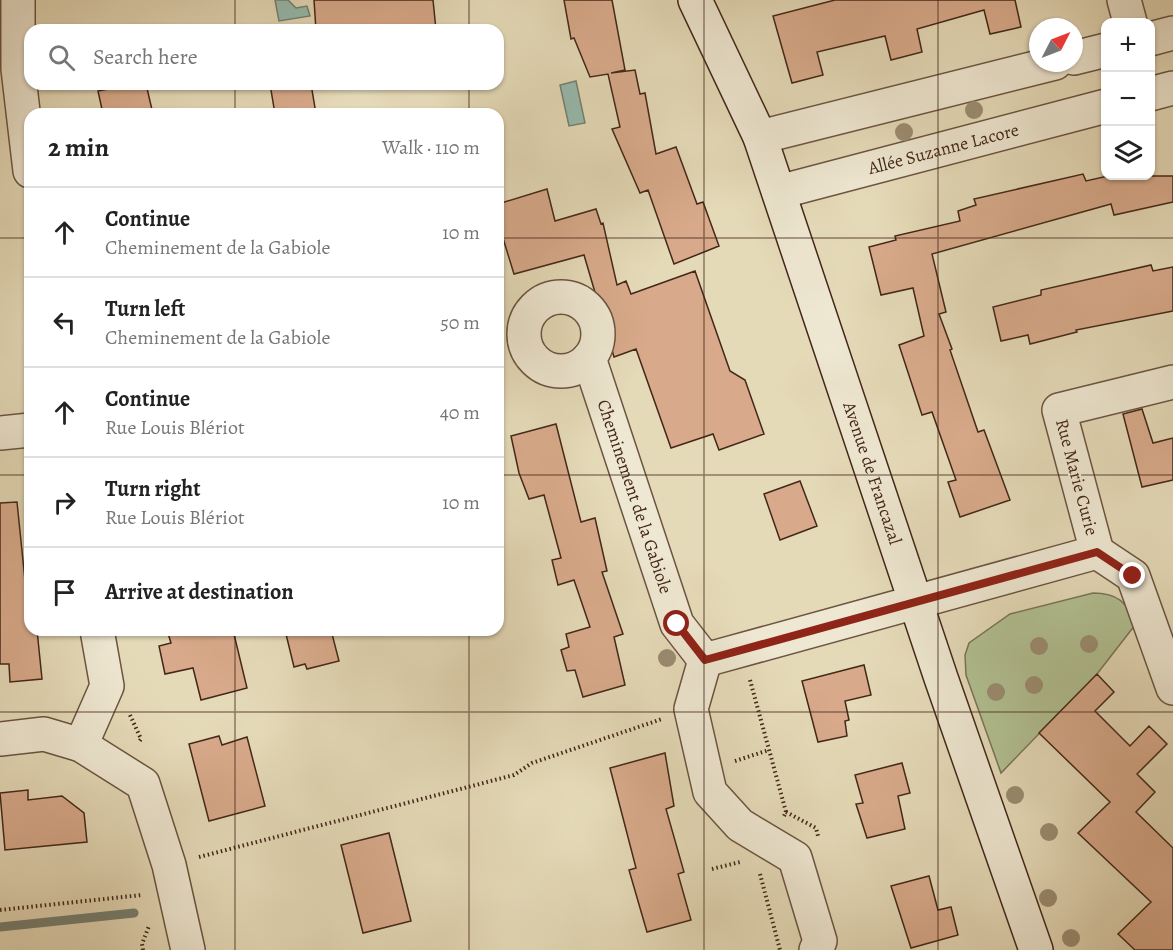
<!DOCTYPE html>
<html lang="en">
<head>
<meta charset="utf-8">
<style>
	:root { --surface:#fff; --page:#f6f6f6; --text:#222; --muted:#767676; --line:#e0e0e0 }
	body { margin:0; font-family:Alegreya,serif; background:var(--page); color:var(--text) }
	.controls { position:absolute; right:18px; top:18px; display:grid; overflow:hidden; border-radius:12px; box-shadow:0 2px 4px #0004 }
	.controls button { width:54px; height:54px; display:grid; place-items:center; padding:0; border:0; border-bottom:2px solid var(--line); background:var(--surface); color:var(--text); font:30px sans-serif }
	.compass { position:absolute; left:1029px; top:18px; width:54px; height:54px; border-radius:50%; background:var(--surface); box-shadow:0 2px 4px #0004; rotate:48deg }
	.stop { position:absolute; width:18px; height:18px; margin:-14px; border:4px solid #8f2418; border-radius:50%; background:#fff }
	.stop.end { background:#8f2418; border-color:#fff; box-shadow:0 2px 6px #0008 }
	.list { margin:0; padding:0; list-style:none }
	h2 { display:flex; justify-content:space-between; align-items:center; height:78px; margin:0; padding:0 24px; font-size:26px }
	h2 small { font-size:20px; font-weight:400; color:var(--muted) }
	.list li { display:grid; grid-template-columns:39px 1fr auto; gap:18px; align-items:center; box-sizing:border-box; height:90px; padding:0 24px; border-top:2px solid var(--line) }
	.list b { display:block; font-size:22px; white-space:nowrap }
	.list p { margin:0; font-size:20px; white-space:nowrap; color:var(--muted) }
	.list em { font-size:20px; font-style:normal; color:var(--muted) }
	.icon { flex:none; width:33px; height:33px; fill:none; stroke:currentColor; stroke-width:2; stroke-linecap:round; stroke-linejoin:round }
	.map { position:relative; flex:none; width:1173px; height:950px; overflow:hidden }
	.search { position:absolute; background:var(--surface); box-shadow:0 2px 4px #0004; left:24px; top:24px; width:480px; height:66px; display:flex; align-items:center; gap:15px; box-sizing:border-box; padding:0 21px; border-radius:18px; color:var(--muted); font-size:22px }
	.panel { position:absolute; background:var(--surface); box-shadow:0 2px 4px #0004; left:24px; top:108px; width:480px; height:528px; border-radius:18px }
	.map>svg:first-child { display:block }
</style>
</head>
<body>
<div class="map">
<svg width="1173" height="950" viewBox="0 0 1173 950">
	<rect width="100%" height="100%" fill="#e5dab8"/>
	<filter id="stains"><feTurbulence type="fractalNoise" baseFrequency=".00333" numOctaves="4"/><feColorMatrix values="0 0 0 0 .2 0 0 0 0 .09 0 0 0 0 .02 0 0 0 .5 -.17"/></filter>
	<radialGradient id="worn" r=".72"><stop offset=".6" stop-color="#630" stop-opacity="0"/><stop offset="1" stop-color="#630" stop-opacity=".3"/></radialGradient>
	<path fill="#b1c092" stroke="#7a7456" stroke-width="1.5" d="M1093,593c24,0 35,9 42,32l-38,49 -96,99 -35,-98 -1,-20 4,-12 41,-29z"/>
	<path fill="#96bbae" stroke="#758072" stroke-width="1.5" d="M275,0h13l8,8 11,-2 3,10 -31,5z
		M576,81l9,42 -16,3 -9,-41z"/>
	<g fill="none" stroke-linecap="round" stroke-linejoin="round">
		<path stroke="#758072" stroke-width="9" d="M0,927l134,-14"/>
	</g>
	<path fill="#d8aa8b" stroke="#432719" stroke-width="1.5" d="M314,0h119l3,30h-120z
		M564,0h48l13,70 -14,3 24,-3 5,24 5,-1 11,61 20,-7 21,57 6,-2 16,44 -45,18 -26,-74 -8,3 -28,-64 8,-2 -12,-53 -18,3 -16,-39 -3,1z
		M835,0h180l6,27 -31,7 -6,-24 -67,19 5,23 -31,8 -6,-24 -68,16 6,23 -31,8 -19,-67z
		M134,84h12l7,30h-50l-5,-23z
		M270,84h41l5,30h-41z
		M1083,174l3,7 22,-5h65v26l-59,13 -3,-11 -179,50 14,58 -7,2 13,35 -2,1 28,82 6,-2 26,70 -50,17 -12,-35 8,-2 -24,-68 -10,3 -23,-70 25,-9 -11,-48 -32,7 -12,-48 27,-7 -1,-4 65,-15 -2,-10 18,-6 -2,-6z
		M547,189l8,32 41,-12 5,15 2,-1 14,62 9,-4 5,13 64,-23 35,100 15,9 19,54 -45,16 -6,-16 -42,14 -35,-99 -22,8 -30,-102 -70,19 -12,-39 -4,-31z
		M1151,265l2,6 20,-4v44l-97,19 1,2 -47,12 -2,-9 -27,6 -8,-34 48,-12v-5z
		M1142,409l11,34 20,-5v42l-31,7 -19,-73z
		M556,424l25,98 14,-4 12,53 -5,1 21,62 -9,3 11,48 -42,12 -8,-27 -8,1 -6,-21 8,-3 -3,-13 24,-7 -16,-47 -16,5 -6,-25 9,-2 -17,-63 -15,4 -10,-26 -8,-37z
		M800,481l17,45 -37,14 -16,-46z
		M17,502l9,88h4v40h7l5,49 -32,3 -1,-18h-9v-161z
		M167,630h66l14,58 -46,12 -8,-32 -28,6 -6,-28 12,-3z
		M285,630h46l8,31 -32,8 -2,-5 -11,3z
		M864,665l7,30 -26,6 4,19 -4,1 2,15 -29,6 -16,-61z
		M1097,674l17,18 -19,19 35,35 19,-20 18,18 -30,30 18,18 -19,20 37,36v102h-38l-17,-16 33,-32 -73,-69 32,-31 -71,-69z
		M219,736l3,9 25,-8 18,69 -56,15 -20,-77z
		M665,753l9,53 -8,3 18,63 -6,2 13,46 -44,12 -18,-62 7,-2 -26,-100z
		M902,763l8,30 -12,3 7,33 -38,9 -11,-34 7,-1 -8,-28z
		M28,790v10l34,-4 22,17 3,29 -82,8 -5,-57z
		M389,833l22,88 -48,12 -22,-88z
		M929,876l9,34 13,-3 7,28 -47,13 -20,-62z"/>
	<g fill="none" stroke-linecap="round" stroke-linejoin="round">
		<defs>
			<g id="street">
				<path d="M18,0v69l12,102"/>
				<path d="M1124,0l6,22"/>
				<path d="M1150,39l23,-6"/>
				<path d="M1074,58l32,-8"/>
				<path d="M1150,94l23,-6"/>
				<path d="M760,137l295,-74"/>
				<path id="s1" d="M779,192l327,-86"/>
				<circle cx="561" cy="334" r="37"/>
				<path id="s2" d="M589,358l88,266 28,36 392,-108 36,24 40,112"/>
				<path d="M0,433l30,-3"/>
				<path d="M1097,552l-38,-142 114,-28"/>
				<path d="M705,660l-14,49 19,83 30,33 55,33 25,83 -4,9"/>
				<path d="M0,739l44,-5 37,11 62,39 26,81 19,85"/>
				<path d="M81,745l26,-59 -10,-56"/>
			</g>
			<g id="secondary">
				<path id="s3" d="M695,0l65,137 181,541 95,272"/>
			</g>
		</defs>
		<use href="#street" stroke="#6c5441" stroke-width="36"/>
		<use href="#secondary" stroke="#432719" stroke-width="36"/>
		<path stroke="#432719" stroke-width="4" stroke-dasharray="1.5 3" stroke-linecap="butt" d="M750,680l36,132
			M130,715l11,24 -3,4
			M735,761l34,-11
			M784,816l2,-4 30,16 2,8
			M199,857l315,-82 18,-12 130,-44
			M712,869l28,-7
			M760,874l20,76
			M0,910l142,-15
			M143,950l-1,-6 7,-18"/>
		<use href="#street" stroke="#eee7d1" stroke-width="33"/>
		<use href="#secondary" stroke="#eee7d1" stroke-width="33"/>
	</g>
	<g fill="#9b8c71">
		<circle cx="974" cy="110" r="9"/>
		<circle cx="904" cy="132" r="9"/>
		<circle cx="1089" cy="644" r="9"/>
		<circle cx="1039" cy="646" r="9"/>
		<circle cx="667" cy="658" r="9"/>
		<circle cx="1034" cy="685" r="9"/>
		<circle cx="996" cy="692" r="9"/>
		<circle cx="1015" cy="795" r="9"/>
		<circle cx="1049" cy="832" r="9"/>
		<circle cx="1048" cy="898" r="9"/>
		<circle cx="1071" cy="938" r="9"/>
	</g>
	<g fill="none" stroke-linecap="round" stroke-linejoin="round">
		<path stroke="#8f2418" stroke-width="8" d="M677,624l28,36 392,-108 36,24"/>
	</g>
	<path fill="none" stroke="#432719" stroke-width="1.5" stroke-opacity="0.55" d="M235,0v30M469,0v30M704,0v950M938,0v950M235,84v30M469,84v30M0,238h30M498,238h675M0,475h30M498,475h675M235,630v320M469,630v320M0,712h1173"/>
	<g text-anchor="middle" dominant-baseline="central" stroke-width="4.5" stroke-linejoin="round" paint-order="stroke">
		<g font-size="18" fill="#432719" stroke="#eee7d1">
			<text stroke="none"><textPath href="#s1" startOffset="170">Allée Suzanne Lacore</textPath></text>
			<text stroke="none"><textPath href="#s3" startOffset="506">Avenue de Francazal</textPath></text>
			<text transform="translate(1077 477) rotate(75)">Rue Marie Curie</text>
			<text stroke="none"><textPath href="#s2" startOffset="146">Cheminement de la Gabiole</textPath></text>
		</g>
	</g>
	<rect width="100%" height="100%" filter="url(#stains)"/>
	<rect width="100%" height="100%" fill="url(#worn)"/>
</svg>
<div class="controls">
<button>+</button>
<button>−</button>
<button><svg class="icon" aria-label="layers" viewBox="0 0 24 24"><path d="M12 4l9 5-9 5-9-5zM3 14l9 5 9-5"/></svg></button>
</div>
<svg class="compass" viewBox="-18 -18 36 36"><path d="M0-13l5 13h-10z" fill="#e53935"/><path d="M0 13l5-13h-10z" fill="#767676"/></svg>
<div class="stop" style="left:677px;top:624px"></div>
<div class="stop end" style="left:1133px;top:576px"></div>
<div class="search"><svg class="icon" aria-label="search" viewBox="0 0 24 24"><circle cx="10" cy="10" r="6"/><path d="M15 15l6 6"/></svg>Search here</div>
<section class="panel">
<h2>2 min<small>Walk · 110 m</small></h2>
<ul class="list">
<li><svg class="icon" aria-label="ahead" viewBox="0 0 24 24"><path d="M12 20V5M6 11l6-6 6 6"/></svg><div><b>Continue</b><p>Cheminement de la Gabiole</p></div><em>10 m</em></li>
<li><svg class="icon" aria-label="left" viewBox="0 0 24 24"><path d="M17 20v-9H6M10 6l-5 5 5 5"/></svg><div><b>Turn left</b><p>Cheminement de la Gabiole</p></div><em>50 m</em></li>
<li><svg class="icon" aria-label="ahead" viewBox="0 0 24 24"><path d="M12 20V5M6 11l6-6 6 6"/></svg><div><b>Continue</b><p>Rue Louis Blériot</p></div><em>40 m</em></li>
<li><svg class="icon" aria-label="right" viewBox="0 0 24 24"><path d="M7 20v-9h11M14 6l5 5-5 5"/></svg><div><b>Turn right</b><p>Rue Louis Blériot</p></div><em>10 m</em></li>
<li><svg class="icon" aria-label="arrive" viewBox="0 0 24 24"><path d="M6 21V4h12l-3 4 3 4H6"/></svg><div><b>Arrive at destination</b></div></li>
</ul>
</section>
</div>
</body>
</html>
